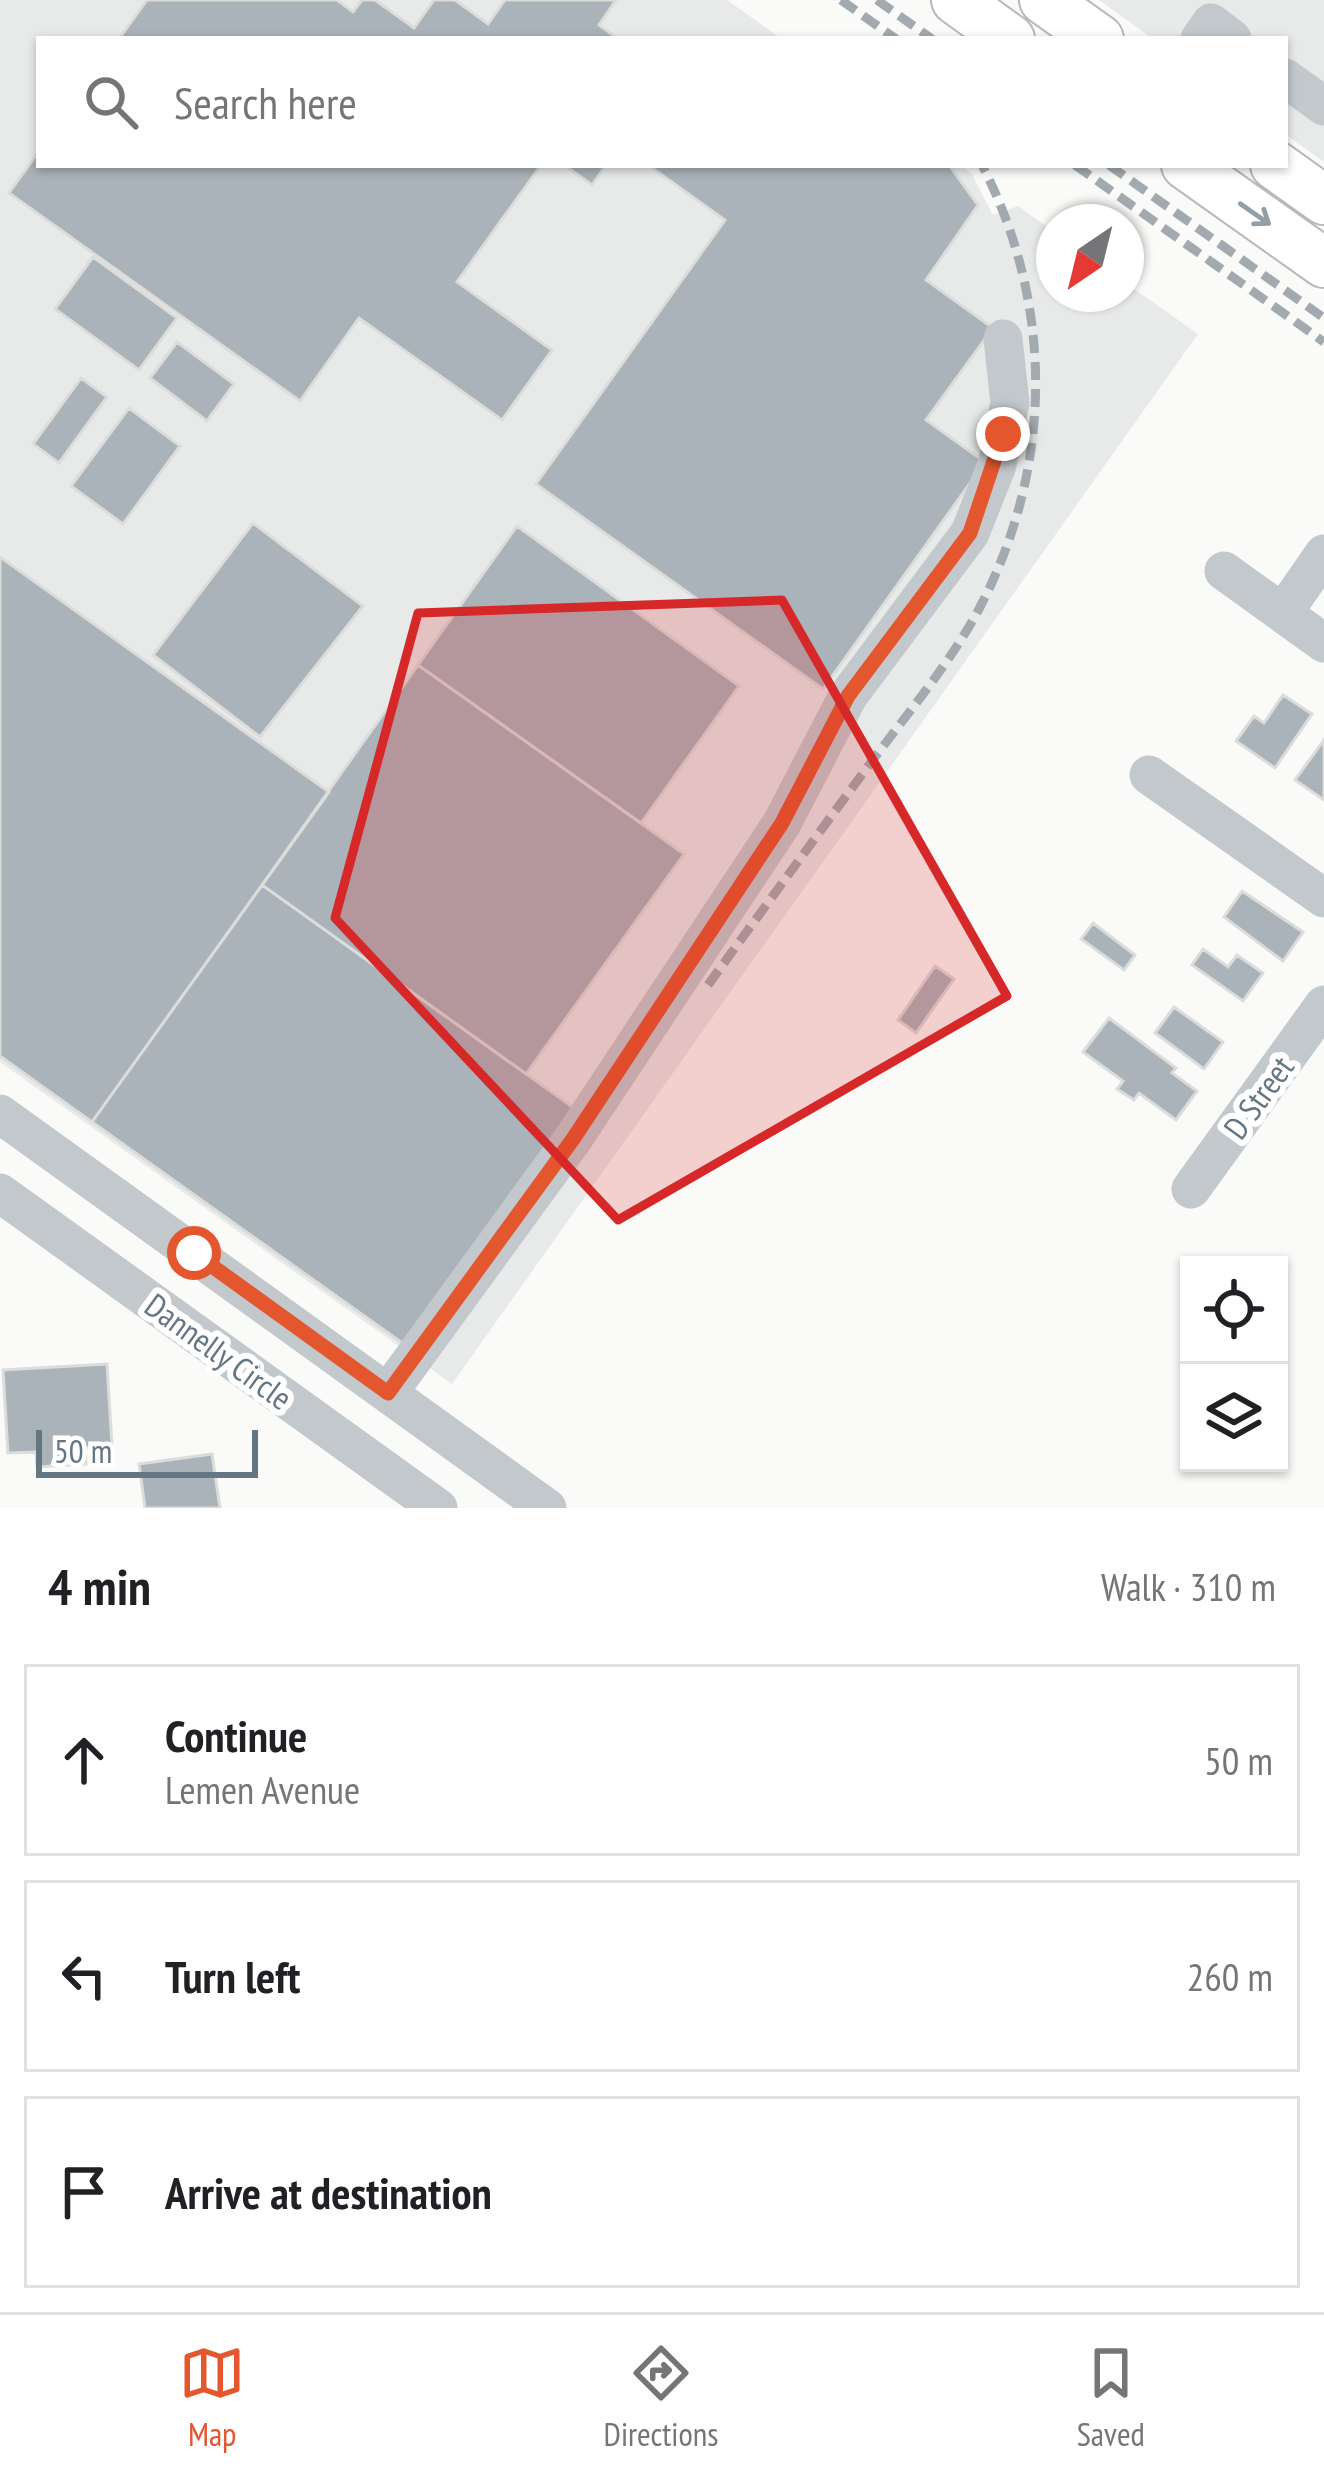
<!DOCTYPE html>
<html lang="en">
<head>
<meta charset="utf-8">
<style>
	:root { --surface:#fff; --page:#f2f2f2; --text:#202124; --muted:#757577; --line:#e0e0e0; --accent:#e4572e }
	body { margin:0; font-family:"PT Sans Narrow",sans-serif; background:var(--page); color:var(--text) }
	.controls { position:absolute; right:36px; bottom:36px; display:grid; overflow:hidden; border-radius:0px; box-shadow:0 3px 9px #0004 }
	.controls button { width:108px; height:108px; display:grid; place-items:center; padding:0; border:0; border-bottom:3px solid var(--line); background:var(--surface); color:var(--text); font:60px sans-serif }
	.compass { position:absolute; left:1036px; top:204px; width:108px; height:108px; border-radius:50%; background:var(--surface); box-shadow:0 3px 9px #0004; rotate:215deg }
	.scale { position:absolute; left:36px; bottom:30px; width:222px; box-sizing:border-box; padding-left:12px; border:6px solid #657683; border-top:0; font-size:33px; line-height:42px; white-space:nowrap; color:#657683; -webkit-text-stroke:9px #fff; paint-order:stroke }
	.stop { position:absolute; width:36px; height:36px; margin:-27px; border:9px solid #e4572e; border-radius:50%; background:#fff }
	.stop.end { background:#e4572e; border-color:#fff; box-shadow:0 3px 12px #0008 }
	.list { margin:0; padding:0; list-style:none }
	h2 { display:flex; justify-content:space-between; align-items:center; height:156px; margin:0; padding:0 48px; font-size:51px }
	h2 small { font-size:39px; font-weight:400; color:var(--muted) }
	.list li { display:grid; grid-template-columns:78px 1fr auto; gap:36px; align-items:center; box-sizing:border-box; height:192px; margin:0 24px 24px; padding:0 24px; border:3px solid var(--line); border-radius:0px }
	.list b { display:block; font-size:45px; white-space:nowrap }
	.list p { margin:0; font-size:39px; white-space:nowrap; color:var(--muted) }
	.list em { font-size:39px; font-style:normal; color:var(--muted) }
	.icon { flex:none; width:66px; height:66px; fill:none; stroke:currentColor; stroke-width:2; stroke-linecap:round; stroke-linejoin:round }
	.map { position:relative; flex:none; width:1324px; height:1508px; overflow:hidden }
	.search { position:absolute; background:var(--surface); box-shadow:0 3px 9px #0004; left:36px; right:36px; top:36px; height:132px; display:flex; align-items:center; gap:30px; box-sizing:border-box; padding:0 42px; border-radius:0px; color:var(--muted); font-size:45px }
	.sheet { height:804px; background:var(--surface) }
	nav { display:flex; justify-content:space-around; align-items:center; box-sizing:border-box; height:168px; border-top:3px solid var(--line); background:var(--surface); font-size:33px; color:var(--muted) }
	nav a { display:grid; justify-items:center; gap:6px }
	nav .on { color:var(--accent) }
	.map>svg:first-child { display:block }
</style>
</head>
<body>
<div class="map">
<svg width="1324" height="1508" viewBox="0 0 1324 1508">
	<rect width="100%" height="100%" fill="#fafaf8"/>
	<path fill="#e8e9e9" d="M0,0h727l55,39h-743v126h921l12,9 21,41 25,-9 36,26v62h72v-11l72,51 -746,1050 -452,-322z
		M1099,0h225v162l-39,-28v-95h-132z"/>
	<path fill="#aab3b9" stroke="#dcdcda" stroke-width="3" d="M147,0h190l16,12 9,-12h13l39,28 20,-28h21l33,24 17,-24h111l-17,25 19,14h-499z
		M39,151v14h502l-84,117 95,68 -50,70 -143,-102 -59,83 -291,-208z
		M564,165h42l-14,20z
		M648,165h301l29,40 -52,75 67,48 -67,92 59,42 -162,227 -287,-205 189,-264z
		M93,257l84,61 -38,52 -84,-61z
		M177,342l57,42 -27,37 -57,-43z
		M81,378l26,19 -48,66 -26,-19z
		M129,408l51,38 -57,78 -52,-38z
		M253,523l110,83 -103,131 -107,-82z
		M517,526l222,160 -98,137 -223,-158z
		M0,557l329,235 -237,330 -92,-66z
		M418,665l266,189 -158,220 -264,-189z
		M1283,695l29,19 -37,54 -39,-27 18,-25 10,7z
		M1324,740v60l-29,-20z
		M262,885l312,223 -169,237 -313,-223z
		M1242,891l61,41 -20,29 -59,-44z
		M1093,923l42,32 -11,15 -43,-31z
		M1203,949l25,18 9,-12 26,18 -20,28 -51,-36z
		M935,966l19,13 -38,54 -18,-13z
		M1174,1007l49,35 -19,27 -49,-36z
		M1109,1018l67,50 -4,5 25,18 -21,29 -37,-27 -5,7 -17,-11 6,-8 -40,-29z
		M107,1364l5,82 -27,2 1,16 -49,3 -1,-15 -28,1 -5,-83z
		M212,1454l8,54h-75l-6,-44z"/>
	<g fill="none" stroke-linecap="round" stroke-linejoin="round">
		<defs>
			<path id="major" d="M956,0l54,39
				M1044,0l55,39
				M1186,165l138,98
				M1275,165l49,35"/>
		</defs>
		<use href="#major" stroke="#b5babe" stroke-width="52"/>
		<path stroke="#c3c8cc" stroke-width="39" d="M1200,39l11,-16 21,16
			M1285,78l39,28
			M1224,571l100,72
			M1283,613l41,-59
			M1149,775l175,123
			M0,1114l547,394
			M1191,1189l133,-184
			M0,1193l438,315
			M388,1393l185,-254 209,-316 66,-127 122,-163 27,-68 13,-62 -7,-64"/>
		<use href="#major" stroke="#fff" stroke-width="48"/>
		<path stroke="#a2aab0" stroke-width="9" stroke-dasharray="18 9" stroke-linecap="butt" d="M841,0l55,39
			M877,0l55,39
			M1075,165l249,177
			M1109,165l215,153
			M708,985c53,-73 107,-147 161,-220 37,-50 80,-100 110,-156 74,-141 76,-302 3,-444"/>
	</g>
	<defs><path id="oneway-shaft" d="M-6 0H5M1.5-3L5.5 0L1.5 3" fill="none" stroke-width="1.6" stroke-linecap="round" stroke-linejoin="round" transform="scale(3)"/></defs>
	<use stroke="#939fa8" href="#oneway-shaft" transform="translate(1255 214) rotate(35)"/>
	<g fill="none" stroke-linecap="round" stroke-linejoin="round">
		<path stroke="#e4572e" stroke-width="15" d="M194,1253l194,140 185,-254 209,-316 66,-127 122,-163 33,-99"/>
	</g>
	<path fill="#d62828" fill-opacity="0.2" stroke="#d62828" stroke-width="9" stroke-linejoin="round" d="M782,600l225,396 -389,224 -283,-302 83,-305z"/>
	<g text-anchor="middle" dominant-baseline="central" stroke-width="12" stroke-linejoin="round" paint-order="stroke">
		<g font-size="33" fill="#657683" stroke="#fff">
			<text transform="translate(1258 1097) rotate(-54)">D Street</text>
			<text transform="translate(219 1351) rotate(36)">Dannelly Circle</text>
		</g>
	</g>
</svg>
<div class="controls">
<button><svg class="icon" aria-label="locate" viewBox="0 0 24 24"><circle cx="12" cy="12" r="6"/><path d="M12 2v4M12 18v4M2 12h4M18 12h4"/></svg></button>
<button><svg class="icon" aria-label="layers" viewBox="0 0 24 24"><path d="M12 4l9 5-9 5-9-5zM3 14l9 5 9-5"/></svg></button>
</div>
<svg class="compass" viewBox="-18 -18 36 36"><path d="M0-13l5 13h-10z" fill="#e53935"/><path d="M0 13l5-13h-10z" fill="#757577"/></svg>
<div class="scale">50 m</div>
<div class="stop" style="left:194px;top:1253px"></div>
<div class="stop end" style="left:1003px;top:434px"></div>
<div class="search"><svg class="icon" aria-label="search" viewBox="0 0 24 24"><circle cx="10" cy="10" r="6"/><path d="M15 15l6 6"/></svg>Search here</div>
</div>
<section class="sheet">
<h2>4 min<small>Walk · 310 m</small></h2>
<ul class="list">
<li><svg class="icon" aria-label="ahead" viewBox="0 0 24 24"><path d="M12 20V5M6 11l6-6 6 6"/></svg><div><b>Continue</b><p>Lemen Avenue</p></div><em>50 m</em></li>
<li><svg class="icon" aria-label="left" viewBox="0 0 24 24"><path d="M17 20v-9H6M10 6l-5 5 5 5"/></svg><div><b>Turn left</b></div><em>260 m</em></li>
<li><svg class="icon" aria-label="arrive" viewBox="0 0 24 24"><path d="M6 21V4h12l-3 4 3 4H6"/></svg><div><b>Arrive at destination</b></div></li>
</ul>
</section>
<nav>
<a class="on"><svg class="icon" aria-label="map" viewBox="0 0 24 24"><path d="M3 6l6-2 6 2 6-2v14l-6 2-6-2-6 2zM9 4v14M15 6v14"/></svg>Map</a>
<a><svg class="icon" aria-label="directions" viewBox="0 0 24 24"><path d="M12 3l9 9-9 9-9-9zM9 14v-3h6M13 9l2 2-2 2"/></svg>Directions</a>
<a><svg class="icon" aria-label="saved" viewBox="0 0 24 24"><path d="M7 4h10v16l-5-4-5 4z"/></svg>Saved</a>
</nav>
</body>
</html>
